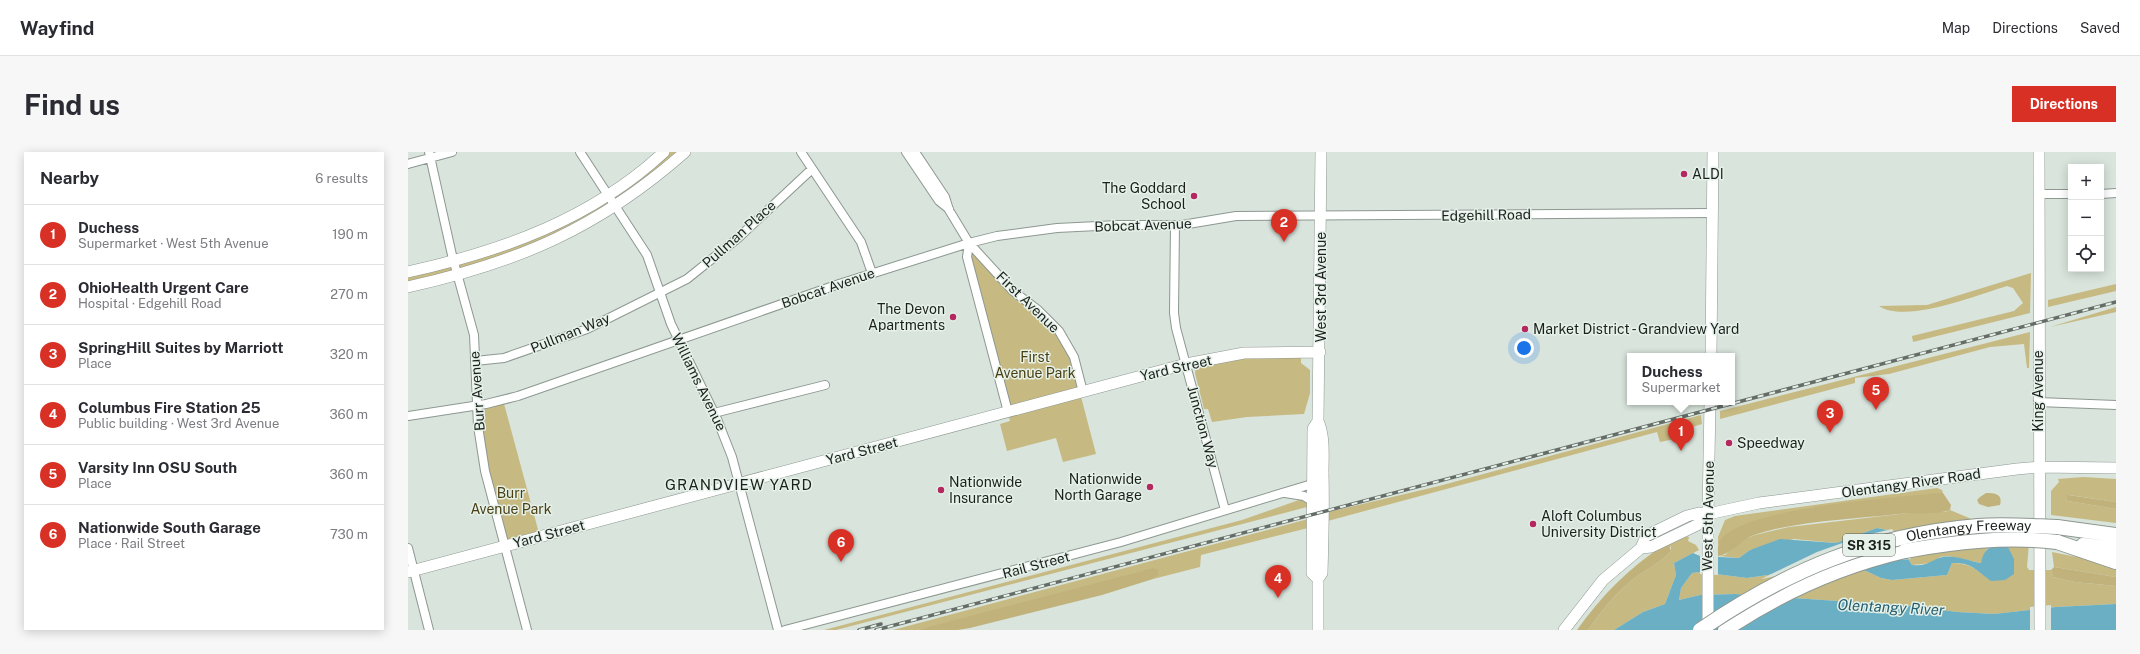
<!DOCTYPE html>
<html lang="en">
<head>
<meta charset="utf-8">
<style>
	:root { --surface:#fff; --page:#f7f7f7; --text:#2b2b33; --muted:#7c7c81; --line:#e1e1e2; --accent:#d93025 }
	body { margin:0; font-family:"Public Sans",sans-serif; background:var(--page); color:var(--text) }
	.controls { position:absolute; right:12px; top:12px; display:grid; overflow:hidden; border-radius:0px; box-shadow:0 2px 10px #0003 }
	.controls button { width:36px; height:36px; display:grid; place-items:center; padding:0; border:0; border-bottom:1px solid var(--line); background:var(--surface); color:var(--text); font:20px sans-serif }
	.you { position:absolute; left:1116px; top:196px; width:14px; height:14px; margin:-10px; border:3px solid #fff; border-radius:50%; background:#1a73e8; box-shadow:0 0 0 6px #1a73e833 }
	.badge { display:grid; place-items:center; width:26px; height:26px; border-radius:50%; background:var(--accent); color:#fff; font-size:13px; font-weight:700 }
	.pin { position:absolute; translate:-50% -33px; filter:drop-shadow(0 1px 2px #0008) }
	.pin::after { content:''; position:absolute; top:21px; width:14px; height:12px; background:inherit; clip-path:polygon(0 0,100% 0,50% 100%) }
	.popup { position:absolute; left:1219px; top:201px; width:108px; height:52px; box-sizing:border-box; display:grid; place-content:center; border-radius:0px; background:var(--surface); filter:drop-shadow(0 1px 3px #0005); font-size:13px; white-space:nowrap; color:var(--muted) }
	.popup b { font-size:15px; color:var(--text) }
	.popup::after { content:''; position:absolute; left:50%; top:100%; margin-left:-8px; border:8px solid transparent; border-top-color:var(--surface) }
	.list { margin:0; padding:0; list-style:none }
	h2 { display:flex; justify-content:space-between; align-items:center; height:52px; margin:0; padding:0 16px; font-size:17px }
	h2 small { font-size:13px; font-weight:400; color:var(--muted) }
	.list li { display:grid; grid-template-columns:26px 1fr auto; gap:12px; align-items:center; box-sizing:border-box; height:60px; padding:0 16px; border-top:1px solid var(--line) }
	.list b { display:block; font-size:15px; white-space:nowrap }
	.list p { margin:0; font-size:13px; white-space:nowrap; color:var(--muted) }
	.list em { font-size:13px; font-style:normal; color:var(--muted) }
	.icon { flex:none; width:22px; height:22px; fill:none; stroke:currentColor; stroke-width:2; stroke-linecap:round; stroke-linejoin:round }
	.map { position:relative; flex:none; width:1708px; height:478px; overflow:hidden; border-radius:0px }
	header { display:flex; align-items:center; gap:24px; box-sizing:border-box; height:56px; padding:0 20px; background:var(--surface); border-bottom:1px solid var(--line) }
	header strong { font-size:19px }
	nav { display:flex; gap:22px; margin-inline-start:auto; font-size:14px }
	.intro { display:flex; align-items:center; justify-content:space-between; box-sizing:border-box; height:96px; padding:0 24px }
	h1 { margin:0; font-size:28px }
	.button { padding:10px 18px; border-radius:0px; background:var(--accent); color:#fff; font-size:14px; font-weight:700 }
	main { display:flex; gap:24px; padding:0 24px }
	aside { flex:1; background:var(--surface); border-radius:0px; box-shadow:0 2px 10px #0003 }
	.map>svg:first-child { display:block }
</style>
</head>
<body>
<header>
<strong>Wayfind</strong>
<nav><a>Map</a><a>Directions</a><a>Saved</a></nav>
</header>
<div class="intro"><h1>Find us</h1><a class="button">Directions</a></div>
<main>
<aside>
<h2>Nearby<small>6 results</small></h2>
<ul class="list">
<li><span class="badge">1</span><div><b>Duchess</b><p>Supermarket · West 5th Avenue</p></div><em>190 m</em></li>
<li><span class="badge">2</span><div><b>OhioHealth Urgent Care</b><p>Hospital · Edgehill Road</p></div><em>270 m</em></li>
<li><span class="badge">3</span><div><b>SpringHill Suites by Marriott</b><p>Place</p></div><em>320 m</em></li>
<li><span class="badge">4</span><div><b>Columbus Fire Station 25</b><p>Public building · West 3rd Avenue</p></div><em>360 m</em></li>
<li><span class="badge">5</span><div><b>Varsity Inn OSU South</b><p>Place</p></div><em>360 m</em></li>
<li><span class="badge">6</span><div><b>Nationwide South Garage</b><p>Place · Rail Street</p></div><em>730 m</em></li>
</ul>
</aside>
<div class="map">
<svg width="1708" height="478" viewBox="0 0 1708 478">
	<rect width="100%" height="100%" fill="#d8e4dc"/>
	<path fill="#c7b982" d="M256,0h21l-119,83 -158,52v-15l138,-42z
		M561,91l98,100 29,111 -33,8 -7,-24 -49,13 -7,-27 10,-3 -43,-164z
		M1623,121l-1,40 -117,29 -1,-6 102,-25 9,-8 -10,-15 -6,-2c-30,9 -101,38 -128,20l48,-1z
		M1708,132v7l-68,16v-7z
		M1708,155v5l-66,15z
		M1622,180l-1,36h-2l-3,-24 -34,3 -101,27 -34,4v5l-135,36v-8z
		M893,204v7l9,7v23l-6,21 -57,3 -35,5 -4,-13h-4l-9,-36 1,-6 54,-10z
		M95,248l37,137 -35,9 -14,-49 -14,-92z
		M1293,263l1,9 -13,4 -10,10 -19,4 -3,-10 -333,90v-9l115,-27z
		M1675,325l33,2v23l-47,-7 -3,4 2,2 48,8v14l-65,-8v-24l8,-9 -1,-3z
		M1529,336l5,2 1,3 -134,15 -91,36v-7l7,-17 10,-4z
		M894,347h6l3,7 -475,124h-12l418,-110z
		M1542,358l79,33 -2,24 2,3h22l2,7 22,5 41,4v18l-60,3 -62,7 -37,-2 -44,-6 -178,-12 -35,1 -21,5 2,-12 11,-15 8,-1 47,6 91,-13 28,6 15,7 11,2 55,-5 5,-12c15,0 24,5 35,15l5,-32 -6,4 -5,13 -33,-7 -8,1 -8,6 -20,2 -20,-34 -15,-3 -41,15 -42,-4 -44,11 -11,8 -21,-2 7,-1 17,-15 13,-5 34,-8 128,-15h28z
		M900,367v9l-107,27 -1,12 -47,12 5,-5 -241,56h-24z
		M1278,384l3,1 -1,4 8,4 3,5 -25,13 2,12 -11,29 -22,8 -29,18h-26c14,-20 29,-39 48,-53 13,-9 25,-15 35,-26v-4l-7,-2z
		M1644,400l40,8 24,8v9l-62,-10z"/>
	<path fill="#c0b27a" d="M1530,341h5l8,12 -1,5c-12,5 -37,2 -52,4 -43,5 -103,7 -144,21 -14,5 -22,19 -36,21 0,-6 -1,-12 3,-17 28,-32 171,-41 217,-46z
		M1578,341c9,0 17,1 14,12l-12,2 -9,-3 -2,-4 3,-3z
		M1660,343l48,7v7l-48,-8 -2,-2z
		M1256,393h5l2,6c-10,11 -22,17 -35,26 -19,14 -34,33 -48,53h-11c25,-35 52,-62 87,-85z
		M1646,415l62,10v9l-41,-4 -22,-5 -2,-7z
		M746,416l4,2v5l-5,4 -51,16 -132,33 -12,2h-41z"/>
	<path fill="#6bafc4" d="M1469,376l14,3 21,34c16,2 20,-6 31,-8 12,-2 25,4 38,6 4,-18 11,-17 27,-16l6,12v15l-9,6 -14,1c-14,-10 -19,-19 -39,-18l-5,12 -55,5 -11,-2 -15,-7 -28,-6 -91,13 -47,-6 -8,1 -11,15 -2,12 21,-5 35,-1 178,12 44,6 37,2 62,-7 60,-3v26h-502l29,-18 22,-8 11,-29 -2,-12 19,-10 7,3 39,2 11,-8 30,-11 56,4z"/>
	<path fill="#d8e4dc" d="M1484,377l19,30 -85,7 -65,13 56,-27 45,-16z
		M1292,402h18v21l-18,-1z
		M1643,453v25h-21v-23z"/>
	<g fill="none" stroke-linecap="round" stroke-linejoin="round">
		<defs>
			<path id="street" d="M21,0l23,103 22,80 4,91 7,45 42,159
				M172,0l67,103 24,69 46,95 15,38 46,173
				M393,0l60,90 11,31
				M498,0l33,49 10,8
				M507,0l30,45 4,13 20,33 44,48 25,19 21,21 15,26 9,35
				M0,12l44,-12
				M1631,42h32
				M1693,42l15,-1
				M767,73l-1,88 2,15 49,182
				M561,91l-2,14 41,155
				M67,209l29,-3 83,-29 100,-50 51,-41 74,-69
				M1630,250l78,3
				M306,261l111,-28
				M0,264l78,-12 32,-8 321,-112 130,-41 28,-7 60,-8 61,-3h64l54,-9 477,-3
				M877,341l19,3 8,5
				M0,396l21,82
				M377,478l336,-88 191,-58"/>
			<path id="secondary" d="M1631,0l1,478
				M0,120c94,-21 184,-53 256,-120
				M0,135c111,-25 191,-59 277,-135
				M1303,204l2,-204
				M910,269l-5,8 -1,144 6,6
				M1233,396l10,-1 46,-22 11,-11
				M0,420l778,-208 58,-11 76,-1
				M910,478v-51l4,-6c1,-33 2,-66 1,-100 0,-17 2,-36 -5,-52l3,-269
				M1156,478l39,-50 38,-32 5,-12 41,-20 12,-3 9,1 51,-11 258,-34 22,-2 77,1
				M1300,478v-116l2,-112"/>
			<path id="highway" d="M1649,375l59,8
				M1649,390l59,20
				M1675,393l33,4
				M1317,478c55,-37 116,-64 180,-79"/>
		</defs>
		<use href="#street" stroke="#8d9891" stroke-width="10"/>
		<use href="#secondary" stroke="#8d9891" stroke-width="12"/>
		<use href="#highway" stroke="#8d9891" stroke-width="16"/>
		<use href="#street" stroke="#fff" stroke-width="8"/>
		<use href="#secondary" stroke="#fff" stroke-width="11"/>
		<use href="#highway" stroke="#fff" stroke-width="14"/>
		<defs>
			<path id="rail" d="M451,478l22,-6
				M468,478l1240,-328"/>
		</defs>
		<use href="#rail" stroke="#666d68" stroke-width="3.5"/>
		<use href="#rail" stroke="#e5f1e9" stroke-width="2" stroke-dasharray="6" stroke-linecap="butt"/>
		<defs>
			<g id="highway-bridge">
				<path d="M1497,399c50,-9 101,-15 152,-9"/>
				<path id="s1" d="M1292,478c88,-60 171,-95 278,-104 26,-2 53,0 79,1"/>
			</g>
		</defs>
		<use href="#highway-bridge" stroke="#8d9891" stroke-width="16" stroke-linecap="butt"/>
		<use href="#highway-bridge" stroke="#fff" stroke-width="14"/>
	</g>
	<g fill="#b5285f" stroke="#e5f1e9" stroke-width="1.5">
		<circle cx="1276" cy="22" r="4"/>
		<circle cx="786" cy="44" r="4"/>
		<circle cx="545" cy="165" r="4"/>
		<circle cx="1117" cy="177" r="4"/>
		<circle cx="1321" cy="291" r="4"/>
		<circle cx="742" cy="335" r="4"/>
		<circle cx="533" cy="338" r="4"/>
		<circle cx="1125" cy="372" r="4"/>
	</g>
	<g text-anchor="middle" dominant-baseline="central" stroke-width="3" stroke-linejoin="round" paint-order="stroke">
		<rect fill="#e5f1e9" stroke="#585f5a" stroke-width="1" x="1435" y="382" width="52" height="22" rx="3"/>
		<g font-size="13" font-weight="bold" fill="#1c201d">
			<text x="1461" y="393">SR 315</text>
		</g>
		<g font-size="14" fill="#1c201d" stroke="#e5f1e9" text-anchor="start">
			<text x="1284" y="22">ALDI</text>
			<text x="778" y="36" text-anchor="end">The Goddard<tspan x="778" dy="16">School</tspan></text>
			<text x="537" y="157" text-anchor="end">The Devon<tspan x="537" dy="16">Apartments</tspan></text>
			<text x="1125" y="177">Market District - Grandview Yard</text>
			<text x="1329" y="291">Speedway</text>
			<text x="734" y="327" text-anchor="end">Nationwide<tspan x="734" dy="16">North Garage</tspan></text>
			<text x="541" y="330">Nationwide<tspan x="541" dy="16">Insurance</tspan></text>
			<text x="1133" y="364">Aloft Columbus<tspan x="1133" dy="16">University District</tspan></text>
		</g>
		<g font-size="14" fill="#1c201d" stroke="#e5f1e9">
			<text transform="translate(1078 63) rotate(-1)">Edgehill Road</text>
			<text transform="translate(735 73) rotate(-2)">Bobcat Avenue</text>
			<text transform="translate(331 82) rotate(-42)">Pullman Place</text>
			<text transform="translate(913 135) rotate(-90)">West 3rd Avenue</text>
			<text transform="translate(420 136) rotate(-19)">Bobcat Avenue</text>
			<text transform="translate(620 150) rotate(44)">First Avenue</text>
			<text transform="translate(162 181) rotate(-22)">Pullman Way</text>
			<text transform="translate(768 216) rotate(-13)">Yard Street</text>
			<text transform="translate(291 230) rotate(64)">Williams Avenue</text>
			<text transform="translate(69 239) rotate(-94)">Burr Avenue</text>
			<text transform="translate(1630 239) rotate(-90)">King Avenue</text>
			<text transform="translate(795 275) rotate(75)">Junction Way</text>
			<text transform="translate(454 299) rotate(-15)">Yard Street</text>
			<text transform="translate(1503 331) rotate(-8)">Olentangy River Road</text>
			<text transform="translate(1300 364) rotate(-89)">West 5th Avenue</text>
			<text stroke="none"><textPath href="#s1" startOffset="291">Olentangy Freeway</textPath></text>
			<text transform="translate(141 382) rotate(-15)">Yard Street</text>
			<text transform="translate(628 413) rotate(-15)">Rail Street</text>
		</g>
		<g font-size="14" fill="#4a3f13" stroke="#e5f1e9">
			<text x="627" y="205">First<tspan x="627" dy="16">Avenue Park</tspan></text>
			<text x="103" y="341">Burr<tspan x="103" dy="16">Avenue Park</tspan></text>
		</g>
		<g font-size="15" letter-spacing="1" fill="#1c201d" stroke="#e5f1e9">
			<text x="331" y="332">GRANDVIEW YARD</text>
		</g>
		<g font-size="15" font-style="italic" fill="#275f6f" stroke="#e5f1e9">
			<text transform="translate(1483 455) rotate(3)">Olentangy River</text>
		</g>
	</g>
</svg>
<div class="controls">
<button>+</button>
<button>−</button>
<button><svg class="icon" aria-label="locate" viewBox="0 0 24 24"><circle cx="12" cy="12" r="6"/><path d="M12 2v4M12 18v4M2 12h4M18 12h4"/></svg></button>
</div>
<div class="you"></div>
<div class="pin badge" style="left:1273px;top:299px">1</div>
<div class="popup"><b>Duchess</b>Supermarket</div>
<div class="pin badge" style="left:876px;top:90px">2</div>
<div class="pin badge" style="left:1422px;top:281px">3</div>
<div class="pin badge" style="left:870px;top:446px">4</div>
<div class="pin badge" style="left:1468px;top:258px">5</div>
<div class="pin badge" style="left:433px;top:410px">6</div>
</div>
</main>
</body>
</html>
